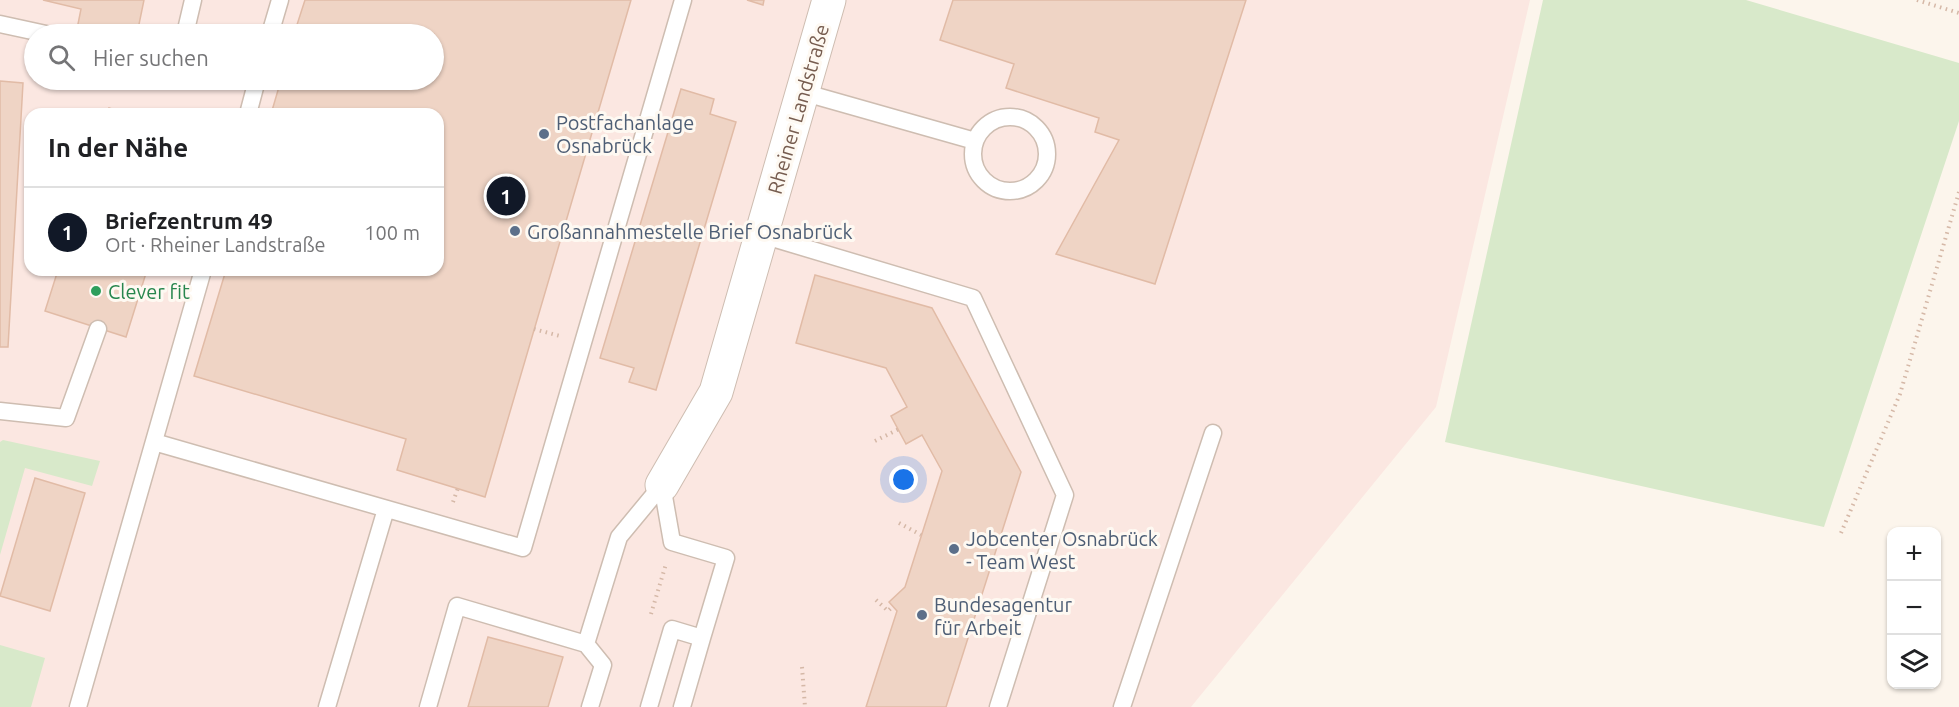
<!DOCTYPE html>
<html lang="de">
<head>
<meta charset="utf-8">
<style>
	:root { --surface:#fff; --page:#f6f6f6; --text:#202124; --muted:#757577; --line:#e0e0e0; --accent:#111827 }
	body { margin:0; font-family:Ubuntu,sans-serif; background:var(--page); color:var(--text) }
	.controls { position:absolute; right:18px; bottom:18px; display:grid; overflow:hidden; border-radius:12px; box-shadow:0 2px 4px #0004 }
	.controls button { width:54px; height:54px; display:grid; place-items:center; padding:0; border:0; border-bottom:2px solid var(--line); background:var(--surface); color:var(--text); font:30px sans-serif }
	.you { position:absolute; left:904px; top:480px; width:21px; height:21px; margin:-15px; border:4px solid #fff; border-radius:50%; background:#1a73e8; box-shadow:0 0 0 9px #1a73e833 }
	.badge { display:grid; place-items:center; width:39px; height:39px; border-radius:50%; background:var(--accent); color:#fff; font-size:20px; font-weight:700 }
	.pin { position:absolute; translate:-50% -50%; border:3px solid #fff; box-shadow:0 2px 6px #0006 }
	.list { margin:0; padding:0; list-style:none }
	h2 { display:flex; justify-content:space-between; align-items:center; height:78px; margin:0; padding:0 24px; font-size:26px }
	h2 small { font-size:20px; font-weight:400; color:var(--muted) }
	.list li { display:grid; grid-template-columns:39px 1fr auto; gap:18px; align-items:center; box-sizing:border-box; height:90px; padding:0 24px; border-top:2px solid var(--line) }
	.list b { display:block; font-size:22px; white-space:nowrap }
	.list p { margin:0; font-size:20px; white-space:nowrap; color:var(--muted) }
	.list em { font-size:20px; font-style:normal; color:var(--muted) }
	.icon { flex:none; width:33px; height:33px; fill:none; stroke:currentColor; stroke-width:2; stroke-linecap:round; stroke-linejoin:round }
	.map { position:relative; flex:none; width:1959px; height:707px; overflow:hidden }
	.search { position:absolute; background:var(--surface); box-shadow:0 2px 4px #0004; left:24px; top:24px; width:420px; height:66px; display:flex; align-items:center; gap:15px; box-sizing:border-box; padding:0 21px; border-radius:33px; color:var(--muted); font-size:22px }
	.panel { position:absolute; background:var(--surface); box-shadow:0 2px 4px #0004; left:24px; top:108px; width:420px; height:168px; border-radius:18px }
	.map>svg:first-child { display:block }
</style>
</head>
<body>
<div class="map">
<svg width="1959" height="707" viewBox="0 0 1959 707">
	<rect width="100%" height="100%" fill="#fcf5ec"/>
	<path fill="#fbe7e1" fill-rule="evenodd" d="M0,0h1530l-94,407 -245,300h-1191zM34,34h400v46h-400zM30,114h408v156h-408z"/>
	<path fill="#d8e9ca" d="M1543,0h203l213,63v58l-135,406 -379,-85z
		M3,440l97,21 -8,25 -67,-18 -25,87v-113z
		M0,645l45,13 -14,49h-31z"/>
	<path fill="#efd4c5" stroke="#e1bba6" stroke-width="1.5" d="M43,0h101l-7,34h-61l5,-25z
		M305,0h326l-146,497 -88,-27 9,-31 -212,-63 32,-106h212v-156h-167l10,-34h153v-46h-140z
		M747,0h17l-1,5z
		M953,0h293l-91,284 -99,-30 63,-114 -24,-8 4,-14 -93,-30 8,-24 -74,-24z
		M0,81l23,2 -15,264h-8z
		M681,89l33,10 -4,15 26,8 -80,268 -27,-8 5,-14 -34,-10z
		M109,108l18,6h-19z
		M58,270h89l-21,67 -81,-26z
		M815,275l117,33 89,164 -75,235h-80l31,-96 -8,-9 16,-15 37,-116 -20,-36 -16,9 -15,-28 16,-9 -21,-39 -90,-25z
		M35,478l50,15 -35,118 -50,-15z
		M488,637l75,20 -15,50h-80z"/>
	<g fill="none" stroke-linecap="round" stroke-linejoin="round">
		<defs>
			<path id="service" d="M0,24l46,10
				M185,34l8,-34
				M270,34l10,-34
				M802,92l173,49
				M248,114l9,-34
				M973 154a37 37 0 1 1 74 0a37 37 0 1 1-74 0Z
				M762,235l211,63 92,197 -67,212
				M0,411l66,7 32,-89
				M154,442l369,106 160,-548
				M586,644l33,-107 43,-52
				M78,707l125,-437
				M327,707l59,-198
				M428,707l29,-101 129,38 17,21 -13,42
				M649,707l23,-78 30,9 24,-80 -54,-16 -10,-57
				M682,707l20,-69
				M1122,707l91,-274"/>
			<path id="minor" d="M662,485l54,-93 113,-392"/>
		</defs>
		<use href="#service" stroke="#cebdb1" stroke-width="19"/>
		<use href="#minor" stroke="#cebdb1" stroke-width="35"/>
		<path stroke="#d5b8a7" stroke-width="4" stroke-dasharray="1.5 4.5" stroke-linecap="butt" d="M1917,0l42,13
			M595,121l26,8
			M534,329l26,7
			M875,441l24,-12
			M453,502l5,-14
			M899,523l22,12
			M1841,533l59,-139 59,-202
			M876,600l12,11 5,-5
			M651,614l15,-50
			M802,667l3,40"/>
		<use href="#service" stroke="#fff" stroke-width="16"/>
		<use href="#minor" stroke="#fff" stroke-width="33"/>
	</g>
	<g fill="#5c6f8a" stroke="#fef9f2" stroke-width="2">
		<circle cx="544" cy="134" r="6"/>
		<circle cx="515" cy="231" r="6"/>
		<circle cx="954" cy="549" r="6"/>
		<circle cx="922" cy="615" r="6"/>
	</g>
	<circle fill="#2e9e5b" stroke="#fef9f2" stroke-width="2" cx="96" cy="291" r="6"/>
	<g text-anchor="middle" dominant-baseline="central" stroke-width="6" stroke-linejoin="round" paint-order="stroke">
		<g font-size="20" fill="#765c4f" stroke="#fef9f2">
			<text transform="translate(798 109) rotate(-74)">Rheiner Landstraße</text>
		</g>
		<g font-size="20" fill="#4e5e75" stroke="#fef9f2" text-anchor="start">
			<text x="556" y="122">Postfachanlage<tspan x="556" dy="23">Osnabrück</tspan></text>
			<text x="527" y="231">Großannahmestelle Brief Osnabrück</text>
			<text x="966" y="538">Jobcenter Osnabrück<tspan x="966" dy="23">- Team West</tspan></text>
			<text x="934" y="604">Bundesagentur<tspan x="934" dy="23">für Arbeit</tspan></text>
		</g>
		<g font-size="20" fill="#27864d" stroke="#fef9f2" text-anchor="start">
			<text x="108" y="291">Clever fit</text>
		</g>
	</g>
</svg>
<div class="controls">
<button>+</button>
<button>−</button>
<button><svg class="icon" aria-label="layers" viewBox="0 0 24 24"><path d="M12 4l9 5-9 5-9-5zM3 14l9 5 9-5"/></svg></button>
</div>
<div class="you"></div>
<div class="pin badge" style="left:506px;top:196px">1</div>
<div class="search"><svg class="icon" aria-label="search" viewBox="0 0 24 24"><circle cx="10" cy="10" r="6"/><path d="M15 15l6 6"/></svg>Hier suchen</div>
<section class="panel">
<h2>In der Nähe<small></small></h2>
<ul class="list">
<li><span class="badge">1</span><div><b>Briefzentrum 49</b><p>Ort · Rheiner Landstraße</p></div><em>100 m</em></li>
</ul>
</section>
</div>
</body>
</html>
